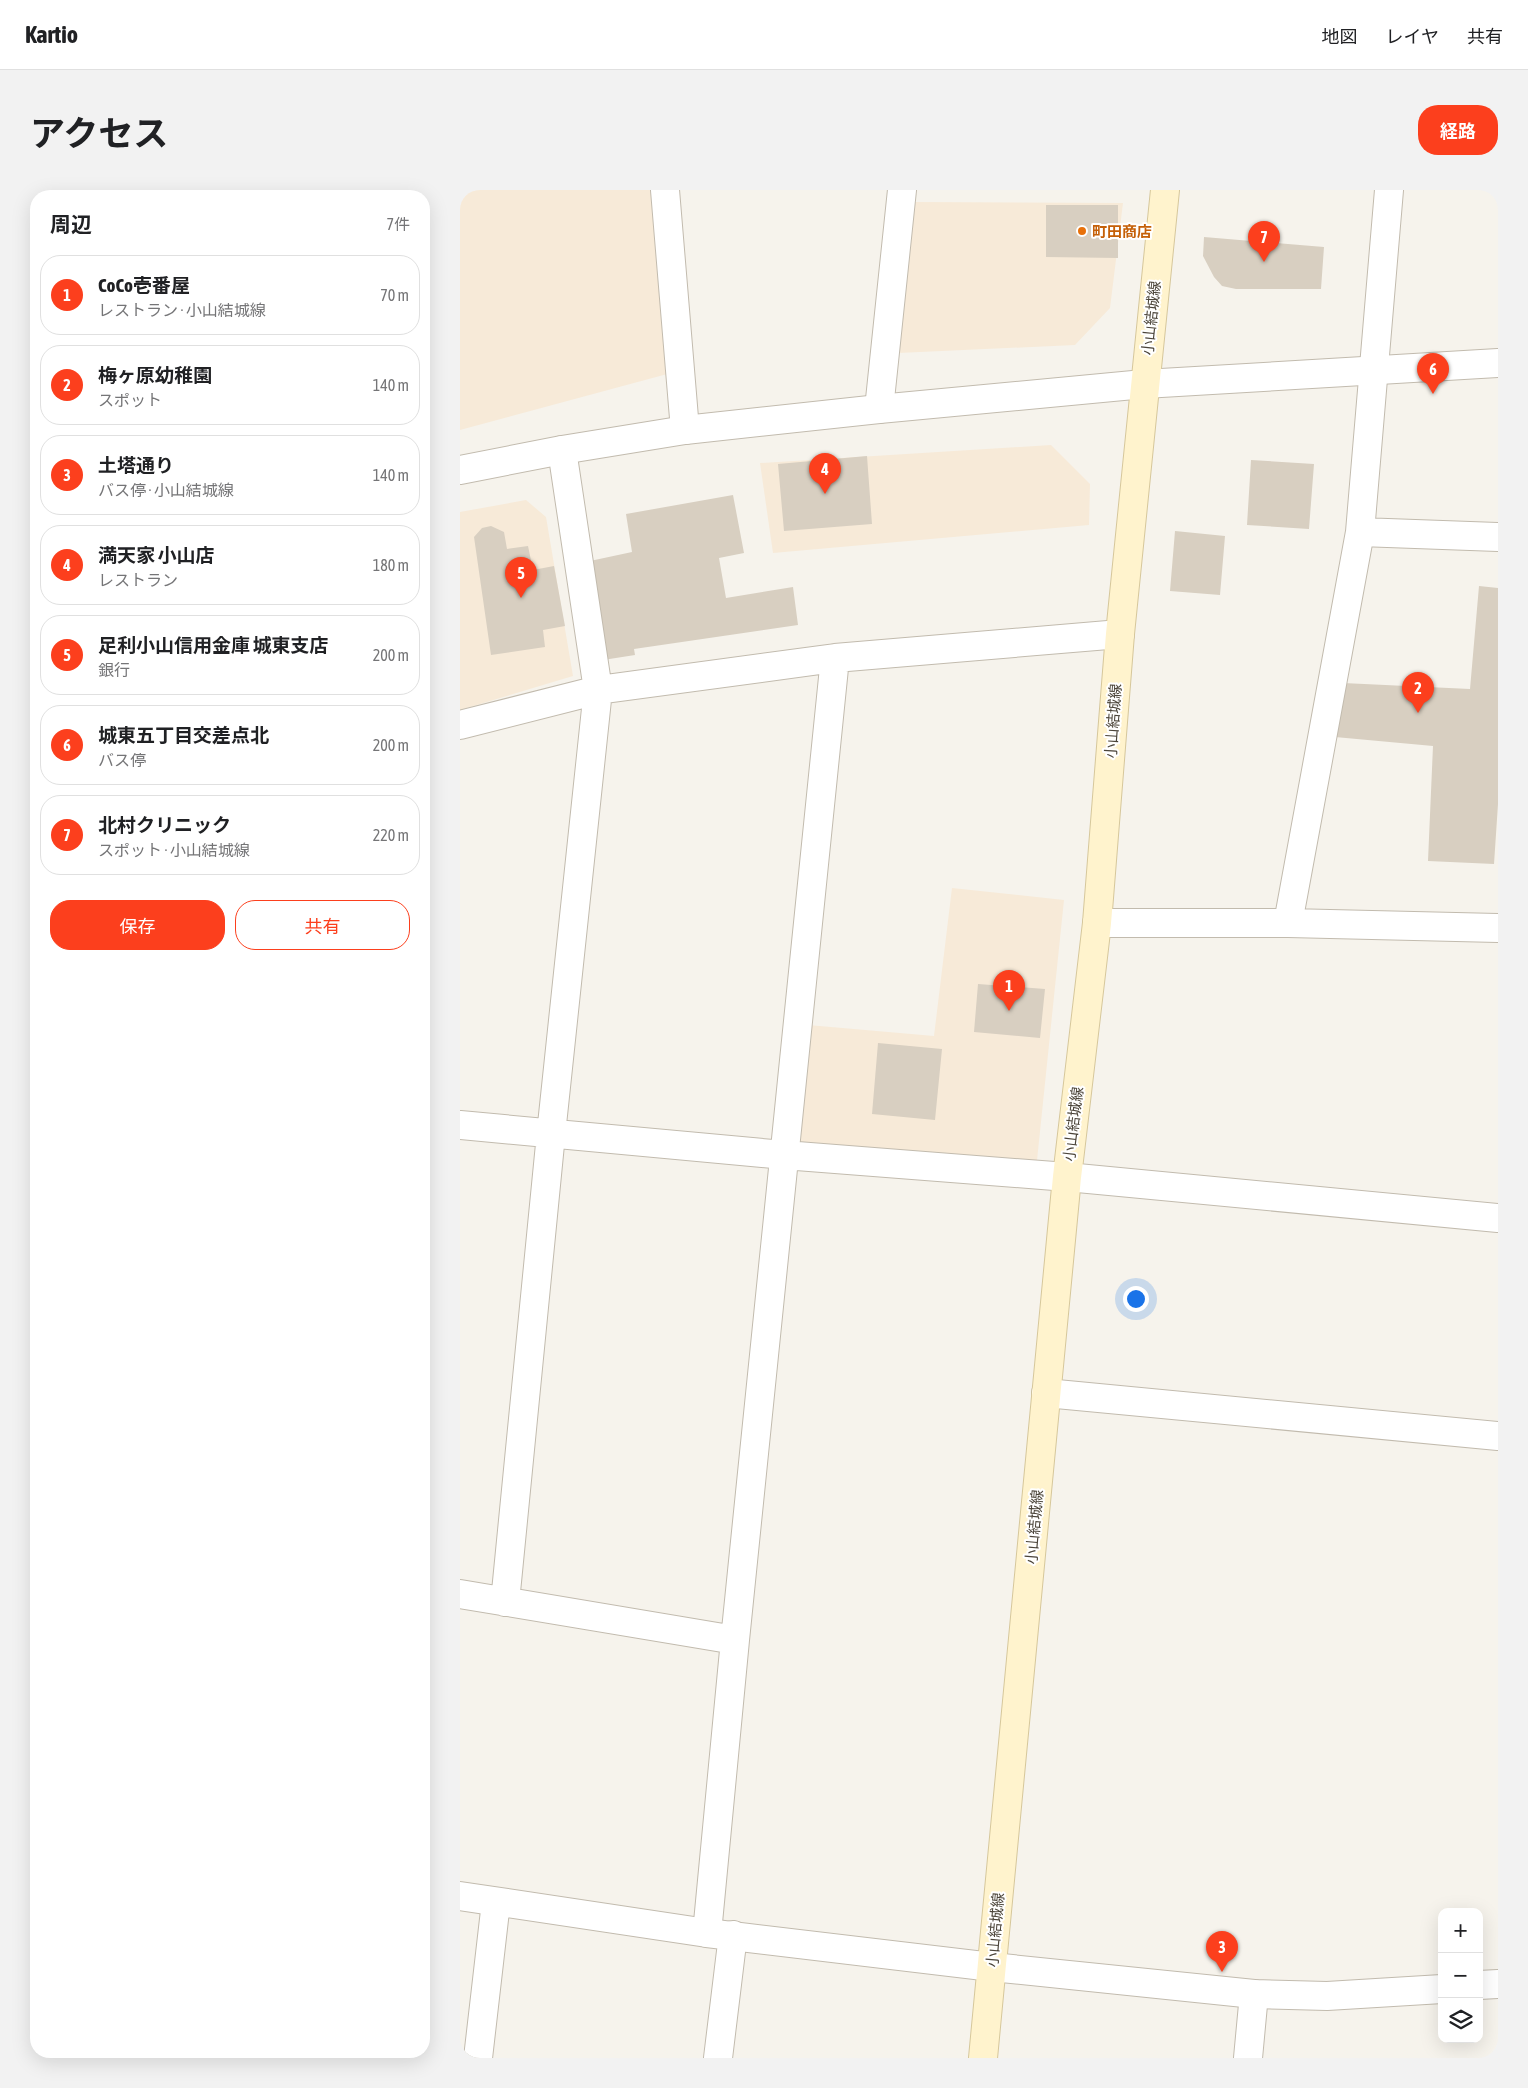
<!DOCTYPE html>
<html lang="ja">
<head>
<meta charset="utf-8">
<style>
	:root { --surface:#fff; --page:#f2f2f2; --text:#202124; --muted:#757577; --line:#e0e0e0; --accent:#fc3f1d }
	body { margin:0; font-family:"Asap Condensed","Noto Sans JP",sans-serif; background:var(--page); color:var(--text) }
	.controls { position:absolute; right:15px; bottom:15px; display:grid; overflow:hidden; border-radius:10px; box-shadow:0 5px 20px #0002 }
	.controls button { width:45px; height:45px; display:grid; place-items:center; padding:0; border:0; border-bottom:1px solid var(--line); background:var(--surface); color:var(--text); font:25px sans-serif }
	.you { position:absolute; left:675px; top:1108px; width:18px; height:18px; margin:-12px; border:4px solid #fff; border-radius:50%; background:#1a73e8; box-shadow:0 0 0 8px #1a73e833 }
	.badge { display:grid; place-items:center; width:32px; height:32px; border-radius:50%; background:var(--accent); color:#fff; font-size:16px; font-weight:700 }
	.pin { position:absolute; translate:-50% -41px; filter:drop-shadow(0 1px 2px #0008) }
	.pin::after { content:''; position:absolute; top:26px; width:18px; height:15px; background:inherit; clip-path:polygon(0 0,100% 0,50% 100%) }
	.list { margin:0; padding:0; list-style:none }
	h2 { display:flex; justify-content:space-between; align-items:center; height:65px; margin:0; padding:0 20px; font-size:21px }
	h2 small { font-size:16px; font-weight:400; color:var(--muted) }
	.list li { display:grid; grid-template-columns:32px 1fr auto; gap:15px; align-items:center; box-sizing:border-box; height:80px; margin:0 10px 10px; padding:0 10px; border:1px solid var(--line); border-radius:20px }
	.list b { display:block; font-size:19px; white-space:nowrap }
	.list p { margin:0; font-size:16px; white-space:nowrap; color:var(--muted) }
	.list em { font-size:16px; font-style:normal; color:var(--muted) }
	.actions { display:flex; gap:10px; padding:15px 20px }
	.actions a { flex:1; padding:11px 0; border:1px solid var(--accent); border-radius:20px; text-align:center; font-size:18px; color:var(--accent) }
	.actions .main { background:var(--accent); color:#fff }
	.icon { flex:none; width:28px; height:28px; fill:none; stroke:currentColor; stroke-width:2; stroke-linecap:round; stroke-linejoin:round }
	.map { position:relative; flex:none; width:1038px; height:1868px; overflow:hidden; border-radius:20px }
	header { display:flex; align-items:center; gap:30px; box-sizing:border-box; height:70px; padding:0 25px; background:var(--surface); border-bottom:1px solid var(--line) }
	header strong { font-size:24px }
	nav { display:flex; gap:28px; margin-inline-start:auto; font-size:18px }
	.intro { display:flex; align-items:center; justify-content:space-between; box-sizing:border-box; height:120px; padding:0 30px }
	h1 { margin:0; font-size:35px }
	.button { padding:12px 22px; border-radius:20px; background:var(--accent); color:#fff; font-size:18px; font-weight:700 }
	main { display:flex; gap:30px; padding:0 30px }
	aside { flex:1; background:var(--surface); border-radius:20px; box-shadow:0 5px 20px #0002 }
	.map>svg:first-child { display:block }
</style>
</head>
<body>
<header>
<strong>Kartio</strong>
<nav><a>地図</a><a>レイヤ</a><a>共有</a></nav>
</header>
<div class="intro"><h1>アクセス</h1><a class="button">経路</a></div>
<main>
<aside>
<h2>周辺<small>7件</small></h2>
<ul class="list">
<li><span class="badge">1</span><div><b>CoCo壱番屋</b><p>レストラン · 小山結城線</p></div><em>70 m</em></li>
<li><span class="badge">2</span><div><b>梅ヶ原幼稚園</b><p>スポット</p></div><em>140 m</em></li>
<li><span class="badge">3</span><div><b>土塔通り</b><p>バス停 · 小山結城線</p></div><em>140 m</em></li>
<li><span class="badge">4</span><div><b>満天家 小山店</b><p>レストラン</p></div><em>180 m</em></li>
<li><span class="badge">5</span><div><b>足利小山信用金庫 城東支店</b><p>銀行</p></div><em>200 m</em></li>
<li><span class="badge">6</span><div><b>城東五丁目交差点北</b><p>バス停</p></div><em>200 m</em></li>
<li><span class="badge">7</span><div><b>北村クリニック</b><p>スポット · 小山結城線</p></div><em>220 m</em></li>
</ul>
<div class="actions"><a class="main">保存</a><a>共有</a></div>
</aside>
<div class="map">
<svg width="1038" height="1868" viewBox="0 0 1038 1868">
	<rect width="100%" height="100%" fill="#f6f3ec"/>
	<path fill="#f7ead8" d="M0,0h192l19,183 -211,57z
		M453,12l210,1 -13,105 -35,37 -177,8z
		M591,255l39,39 -1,41 -316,28 -13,-90z
		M66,310l20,17 27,159 -113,34v-198z
		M492,698l112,12 -28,270 -237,-19 9,-126 126,11z"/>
	<path fill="#d8cfc1" d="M586,15h72v53l-72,-1z
		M744,47l120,10 -3,42h-85l-14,-3 -8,-9 -11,-21z
		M407,266l5,68 -88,7 -6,-67z
		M791,270l63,4 -5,65 -62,-4z
		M273,305l11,58 -25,5 7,40 67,-11 5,38 -164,24 1,6 -32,5 -13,-99 42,-9 -6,-38z
		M31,336l13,6 3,17 21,-3 5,24 21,-4 11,60 -22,4 2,17 -54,8 -17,-118 8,-9z
		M715,341l50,5 -5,59 -50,-4z
		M1019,396l19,2v216l-4,60 -66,-3 5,-115 -98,-9 8,-54 127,6z
		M518,794l67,5 -5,49 -66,-6z
		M418,853l64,6 -7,71 -63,-6z"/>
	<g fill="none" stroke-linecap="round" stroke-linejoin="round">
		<defs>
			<path id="minor" d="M205,0l20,240
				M419,219l23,-219
				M900,342l138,5
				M0,535l138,-35 237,-32 285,-24
				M637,733h191l210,5
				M828,733l72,-391 29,-342
				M0,935l324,30 283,22 431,41
				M586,1203l452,43
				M0,1404l275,46
				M45,1412l46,-468 47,-444 -36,-240
				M247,1743l28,-293 100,-982
				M18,1868l18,-156
				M258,1868l15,-123
				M788,1868l6,-64"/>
			<path id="tertiary" d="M0,280l102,-20 123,-20 194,-21 265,-25 354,-21
				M0,1706l247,37 285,34 262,27 73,2 115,-7
				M1019,1795l19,-1"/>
			<path id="secondary" d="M523,1868l84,-881 30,-254 23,-289 45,-444"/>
		</defs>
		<use href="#minor" stroke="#c2bbae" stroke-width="30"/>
		<use href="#tertiary" stroke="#c2bbae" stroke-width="30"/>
		<use href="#secondary" stroke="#d6c79b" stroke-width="30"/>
		<use href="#minor" stroke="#fff" stroke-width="28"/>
		<use href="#tertiary" stroke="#fff" stroke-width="28"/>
		<use href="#secondary" stroke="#fff3cd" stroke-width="28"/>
	</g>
	<circle fill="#e8710a" stroke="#fff" stroke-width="2" cx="622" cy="41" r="5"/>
	<g text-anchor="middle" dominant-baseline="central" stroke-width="4" stroke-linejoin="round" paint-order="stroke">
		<g font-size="15" font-weight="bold" fill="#c56008" stroke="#fff" text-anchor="start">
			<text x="632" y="41">町田商店</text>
		</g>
		<g font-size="15" fill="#4b4439" stroke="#fff">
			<text transform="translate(691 128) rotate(-84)">小山結城線</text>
			<text transform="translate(653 531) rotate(-86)">小山結城線</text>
			<text transform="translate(613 934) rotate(-83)">小山結城線</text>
			<text transform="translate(574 1337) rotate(-85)">小山結城線</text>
			<text transform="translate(535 1740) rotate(-85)">小山結城線</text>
		</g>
	</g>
</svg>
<div class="controls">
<button>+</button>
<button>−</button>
<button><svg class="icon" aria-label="layers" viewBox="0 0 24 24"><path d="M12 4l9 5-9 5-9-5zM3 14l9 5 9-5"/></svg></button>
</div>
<div class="you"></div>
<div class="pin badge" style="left:549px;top:821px">1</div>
<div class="pin badge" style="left:958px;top:523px">2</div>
<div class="pin badge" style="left:762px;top:1782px">3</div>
<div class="pin badge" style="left:365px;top:304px">4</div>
<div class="pin badge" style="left:61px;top:408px">5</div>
<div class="pin badge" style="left:973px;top:204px">6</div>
<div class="pin badge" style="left:804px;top:72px">7</div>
</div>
</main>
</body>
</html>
